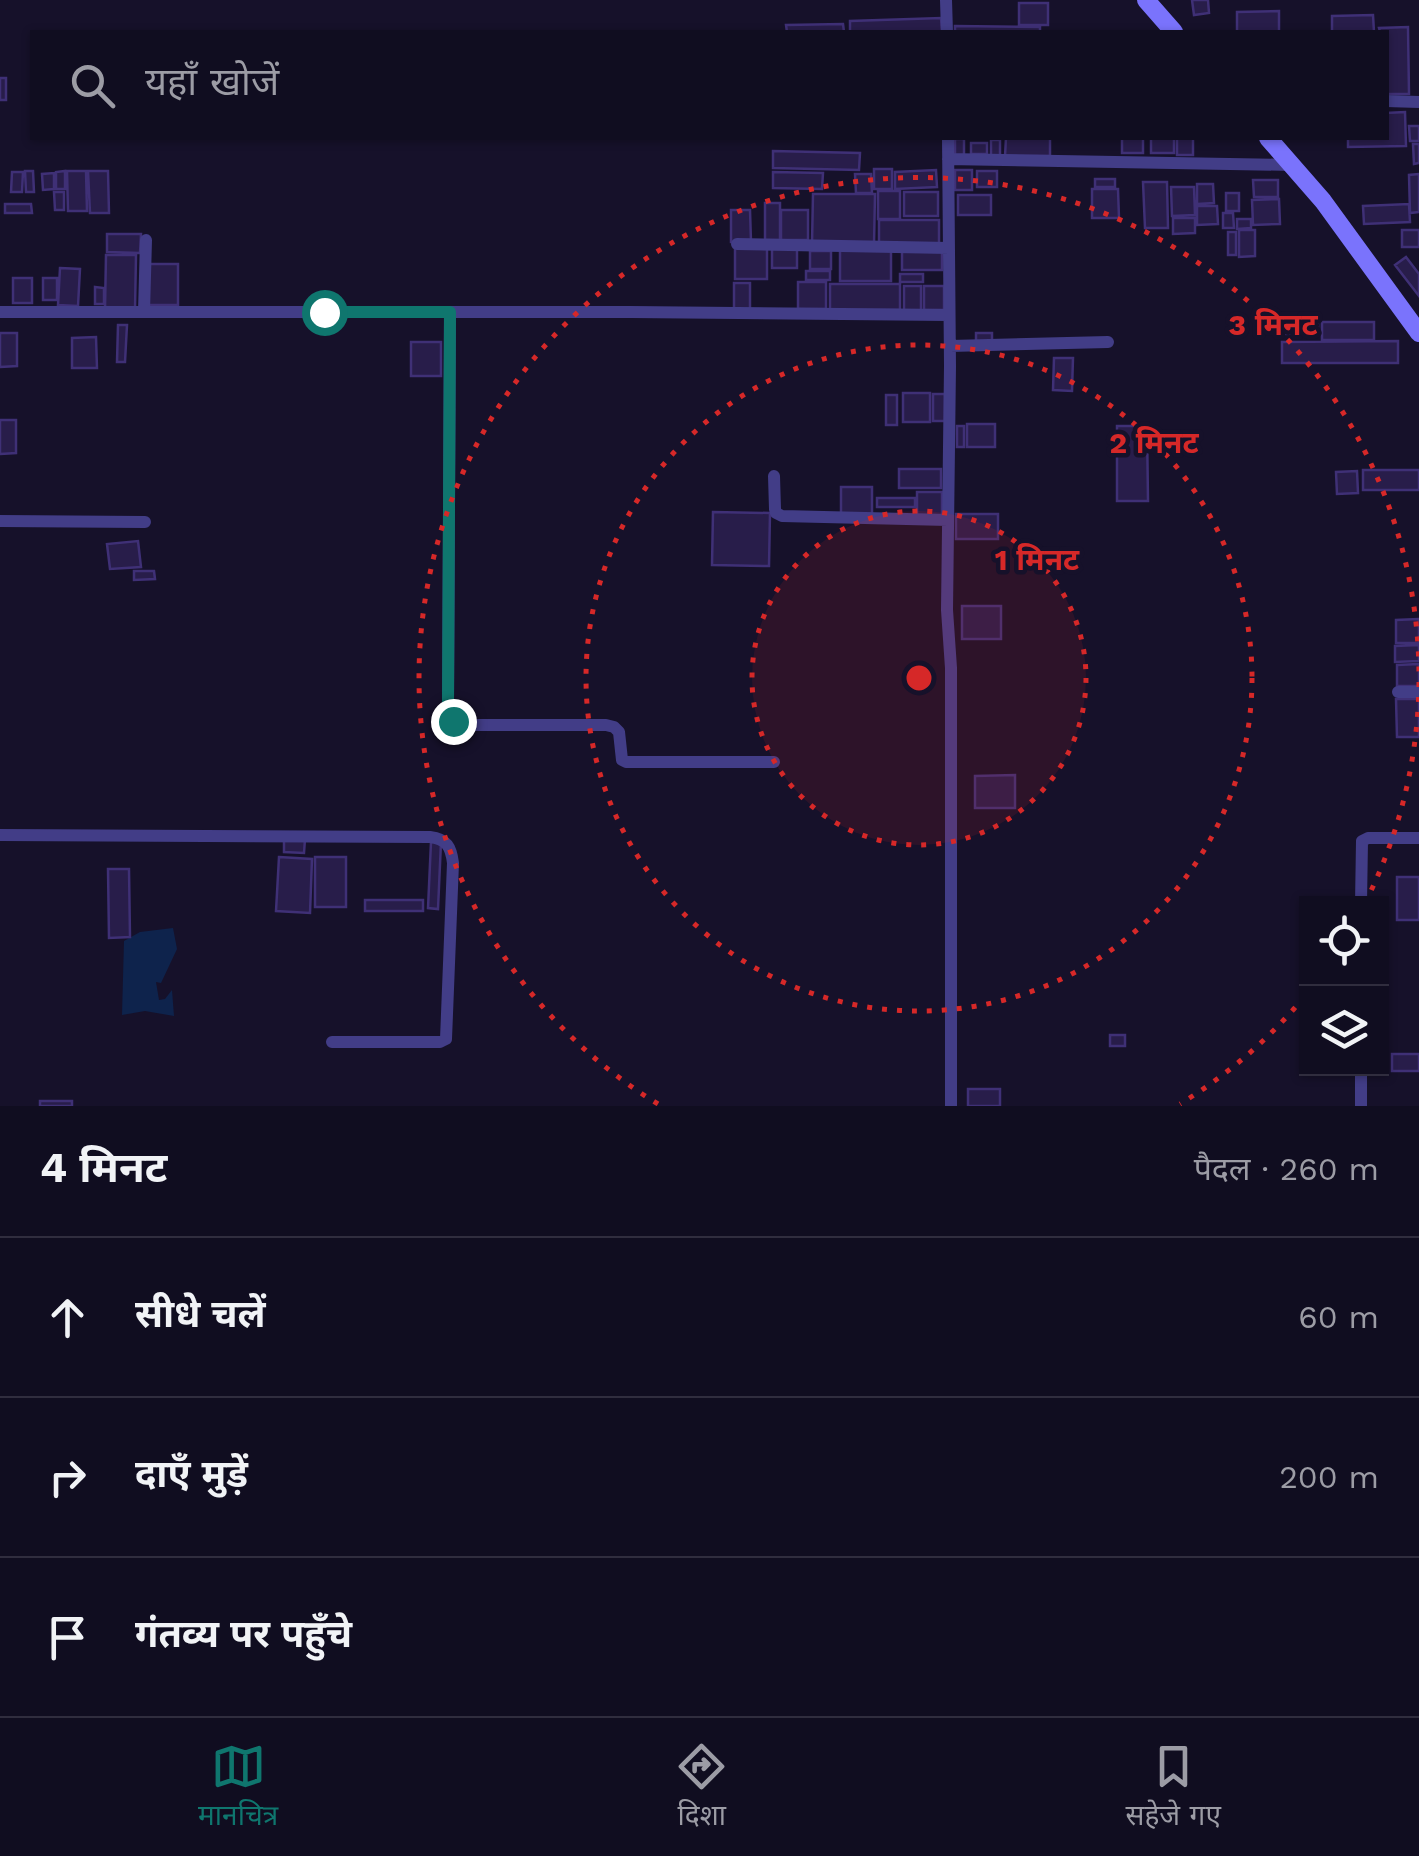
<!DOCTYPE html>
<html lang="hi">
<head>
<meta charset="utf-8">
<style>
	:root { --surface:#100d20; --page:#191629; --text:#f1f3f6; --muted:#9c9ca5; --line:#302d3e; --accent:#0f766e }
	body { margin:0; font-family:"Work Sans","Noto Sans Devanagari",sans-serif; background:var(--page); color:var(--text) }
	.controls { position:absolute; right:30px; bottom:30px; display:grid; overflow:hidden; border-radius:0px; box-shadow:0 2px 8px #0004 }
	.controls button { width:90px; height:90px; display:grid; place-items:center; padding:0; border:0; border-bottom:2px solid var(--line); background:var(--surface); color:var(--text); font:50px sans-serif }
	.stop { position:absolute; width:30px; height:30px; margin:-22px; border:8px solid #0f766e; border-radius:50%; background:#fff }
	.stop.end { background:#0f766e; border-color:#fff; box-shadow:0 2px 10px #0008 }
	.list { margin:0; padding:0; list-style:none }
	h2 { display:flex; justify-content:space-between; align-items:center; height:130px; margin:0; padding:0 40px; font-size:42px }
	h2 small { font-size:32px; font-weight:400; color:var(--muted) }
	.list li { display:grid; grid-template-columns:65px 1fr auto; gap:30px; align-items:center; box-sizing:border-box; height:160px; padding:0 40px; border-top:2px solid var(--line) }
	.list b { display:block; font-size:38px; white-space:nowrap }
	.list em { font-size:32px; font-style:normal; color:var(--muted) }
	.icon { flex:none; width:55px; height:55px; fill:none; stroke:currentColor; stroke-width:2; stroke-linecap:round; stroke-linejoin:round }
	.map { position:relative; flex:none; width:1419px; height:1106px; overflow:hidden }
	.search { position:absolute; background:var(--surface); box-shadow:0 2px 8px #0004; left:30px; right:30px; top:30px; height:110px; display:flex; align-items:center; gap:25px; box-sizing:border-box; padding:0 35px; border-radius:0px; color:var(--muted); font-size:38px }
	.sheet { height:610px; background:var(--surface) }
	nav { display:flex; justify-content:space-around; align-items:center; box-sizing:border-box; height:140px; border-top:2px solid var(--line); background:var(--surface); font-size:28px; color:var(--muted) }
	nav a { display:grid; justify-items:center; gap:5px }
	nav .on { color:var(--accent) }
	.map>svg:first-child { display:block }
</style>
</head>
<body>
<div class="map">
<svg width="1419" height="1106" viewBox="0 0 1419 1106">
	<rect width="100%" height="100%" fill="#16112a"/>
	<path fill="#0e234c" d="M173,928l4,21 -16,34 -5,-1 3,18 6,-1 7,-9 2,26 -29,-5 -23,4 2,-74 16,-9z"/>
	<path fill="#281d4a" stroke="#3f3076" stroke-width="2.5" d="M1192,0h16l1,13 -15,2z
		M1019,3h29v22h-29z
		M1279,11v21h-42v-20z
		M1373,15l1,17h-42v-16z
		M941,18l1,14h-92v-11z
		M843,24l1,8h-57l-1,-7z
		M955,26l85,1v5h-85z
		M1408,27l1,67h-23v-62h-6l-1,-4z
		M0,78h6v22h-6z
		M1405,112l1,34 -58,1v-9h38v-25z
		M1409,126h10v15h-9z
		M1006,138h44v18h-45z
		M1122,138h21v15h-21z
		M1151,138h23v15h-23z
		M1177,138h16v17h-16z
		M955,139h9v17h-9z
		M991,140h9v17h-9z
		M971,143h16v11h-16z
		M1413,144h6v19l-5,1z
		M773,151l87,2 -1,17 -86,-2z
		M874,169h18v20h-18z
		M936,170l1,17 -42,2v-17z
		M955,170h17v20h-17z
		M25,171h8l1,21h-8z
		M65,171v18h-9v-17z
		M67,171h19l1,40h-19z
		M88,171h20l1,42h-19z
		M977,171h20v16h-20z
		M12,172h11l-1,20h-11z
		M773,172l50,1 -1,16 -49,-1z
		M54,173v16l-11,1 -1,-16z
		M855,174h16l1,19h-16z
		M1419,174v38l-9,1 -1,-38z
		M1095,179h20v8h-20z
		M1253,180h25v17h-24z
		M1143,182h24l1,46h-23z
		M1197,184h16l1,19 -17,1z
		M1171,187h23l1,28 -23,1z
		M1092,189h26l1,29h-27z
		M878,191h22v28h-22z
		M54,192h10v18h-9z
		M904,192h34v24h-34z
		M1226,193h13v18h-13z
		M813,194h62l-1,51 -62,-1z
		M958,195h33v20h-33z
		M1279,199l1,25 -27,1 -1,-25z
		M765,203h15v37h-15z
		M5,204h26l1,9h-27z
		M1409,204l1,18 -46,2 -1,-18z
		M1197,206h20l1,18 -21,1z
		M731,210h19l1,32h-20z
		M781,210h27v30h-27z
		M1223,213h10l1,15h-11z
		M1173,218h22v15l-22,1z
		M1237,219h14v9l-14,1z
		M879,220h60v24h-60z
		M1239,230h16v26l-16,1z
		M1402,230h17v17h-17z
		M1228,232h8v23h-8z
		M107,234h34l-1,19 -33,-1z
		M735,247h32v32h-32z
		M772,247h25v21h-25z
		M840,249h51v32h-51z
		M902,249h40v21h-40z
		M810,251h21v18h-21z
		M106,255h30l-1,54h-30z
		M1406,257l13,17v22l-24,-31z
		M147,264h31v41h-31z
		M60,268l20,1 -2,37 -20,-1z
		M806,271h24v9h-24z
		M900,274h23v8h-23z
		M13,278h19v25h-19z
		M43,278h14v22h-14z
		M798,282h28v27h-28z
		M734,283h16v27h-16z
		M830,284h70v26h-70z
		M904,286h17v27h-17z
		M924,286h20v24h-20z
		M95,287l9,1v16h-9z
		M1318,320v13l-35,1v-13z
		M1322,322h52v18h-52z
		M118,325h9l-2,37h-8z
		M0,333h17v33l-17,1z
		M976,333h16v12h-16z
		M96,337l1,31h-25v-30z
		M1398,341v22h-116v-21z
		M411,342h30v34h-30z
		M1054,358h19l-1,33 -19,-1z
		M903,393h27v29h-27z
		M933,394h12v27h-12z
		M886,395h11v30h-11z
		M0,420h16v33l-16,1z
		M967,424h28v23h-28z
		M957,426h7v21h-7z
		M1117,426h30l1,75h-31z
		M899,469h42v19h-42z
		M1363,470h56v20h-56z
		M1357,471l1,22 -21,1 -1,-22z
		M841,487h31v27h-31z
		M917,492h25v25h-25z
		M877,498h38v9h-38z
		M713,512l57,1 -1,53 -57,-1z
		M956,514h42v25h-42z
		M138,541l3,26 -31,2 -3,-25z
		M134,571h20l1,8 -21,1z
		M962,606h39v33h-39z
		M1419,619v24h-23v-23z
		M1419,645v16l-24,1v-16z
		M1419,664v22h-22v-21z
		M1396,699h23v38h-22z
		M1015,775v33h-40v-32z
		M284,839h21l-1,14 -20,-1z
		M431,842h10l-3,67 -10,-1z
		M279,857l33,2 -2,54 -34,-2z
		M315,857h31v50h-31z
		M108,869h21l1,68 -21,1z
		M1397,877h22v43h-22z
		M365,900h58v11h-58z
		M1110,1035h15v11h-15z
		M1392,1054h27v17h-27z
		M1382,1056h5v17h-16v-5h11z
		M968,1089h32v17h-32z
		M40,1101h32v5h-32z"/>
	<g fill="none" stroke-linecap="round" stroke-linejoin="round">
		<path stroke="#423d87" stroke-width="12" d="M946,0l1,32
			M1386,101l33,1
			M948,138l2,228 -3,244 4,58v438
			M948,159l344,6
			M737,244l212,4
			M0,312h631l318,3
			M144,312l2,-72
			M450,312l-2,394 5,15 14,4h139l8,2 5,5 3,28 4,2h148
			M950,346l158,-4
			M774,476l1,33 1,4 6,3 166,4
			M0,521l145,1
			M1398,692h21
			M0,835l430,2c17,2 21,10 23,26l-7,176 -6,3h-108
			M1361,904l1,-63 6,-3h51
			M1361,1068v38"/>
		<path stroke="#7a73fc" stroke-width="18" d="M1146,0l28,32
			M1268,138l55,63 96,132"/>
	</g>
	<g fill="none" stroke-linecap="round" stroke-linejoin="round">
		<path stroke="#0f766e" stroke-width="12" d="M324,312h126l-2,394 5,15"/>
	</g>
	<circle cx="919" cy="678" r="167" fill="#d62828" fill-opacity=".12"/>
	<g fill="none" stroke="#d62828" stroke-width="5" stroke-dasharray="5 10">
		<circle cx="919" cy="678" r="167"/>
		<circle cx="919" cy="678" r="333"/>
		<path d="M1419 682A500 500 0 0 1 1366 901M1305 996A500 500 0 0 1 1180 1104M658 1104A500 500 0 1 1 1419 674"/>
	</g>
	<circle cx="919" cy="678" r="15" fill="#d62828" stroke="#16112a" stroke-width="5"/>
	<g font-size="30" text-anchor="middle" font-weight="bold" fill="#d62828" stroke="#16112a" stroke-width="9" stroke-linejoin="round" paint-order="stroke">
		<text x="1273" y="335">3 मिनट</text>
		<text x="1154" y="453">2 मिनट</text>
		<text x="1037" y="570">1 मिनट</text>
	</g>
</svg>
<div class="controls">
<button><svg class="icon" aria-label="locate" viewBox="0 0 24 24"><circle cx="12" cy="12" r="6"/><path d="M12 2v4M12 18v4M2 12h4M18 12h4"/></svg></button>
<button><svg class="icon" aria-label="layers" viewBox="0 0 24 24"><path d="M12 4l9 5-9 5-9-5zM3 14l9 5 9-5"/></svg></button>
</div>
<div class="stop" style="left:324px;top:312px"></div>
<div class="stop end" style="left:453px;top:721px"></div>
<div class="search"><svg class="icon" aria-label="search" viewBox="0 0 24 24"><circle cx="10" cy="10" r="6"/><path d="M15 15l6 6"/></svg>यहाँ खोजें</div>
</div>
<section class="sheet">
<h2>4 मिनट<small>पैदल · 260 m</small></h2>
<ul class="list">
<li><svg class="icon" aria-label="ahead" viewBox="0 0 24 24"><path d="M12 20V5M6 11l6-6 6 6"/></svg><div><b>सीधे चलें</b></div><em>60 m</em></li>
<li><svg class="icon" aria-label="right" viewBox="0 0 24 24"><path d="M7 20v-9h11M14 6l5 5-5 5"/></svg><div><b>दाएँ मुड़ें</b></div><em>200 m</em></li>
<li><svg class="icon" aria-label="arrive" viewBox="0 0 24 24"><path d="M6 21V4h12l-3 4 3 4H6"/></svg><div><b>गंतव्य पर पहुँचे</b></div></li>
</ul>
</section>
<nav>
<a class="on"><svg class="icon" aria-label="map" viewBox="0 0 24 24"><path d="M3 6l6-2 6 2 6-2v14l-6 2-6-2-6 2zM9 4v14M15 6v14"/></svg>मानचित्र</a>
<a><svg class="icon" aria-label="directions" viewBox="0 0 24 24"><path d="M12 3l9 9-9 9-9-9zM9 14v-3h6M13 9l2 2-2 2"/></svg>दिशा</a>
<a><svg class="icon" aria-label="saved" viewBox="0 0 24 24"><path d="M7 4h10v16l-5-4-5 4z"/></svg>सहेजे गए</a>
</nav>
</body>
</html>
